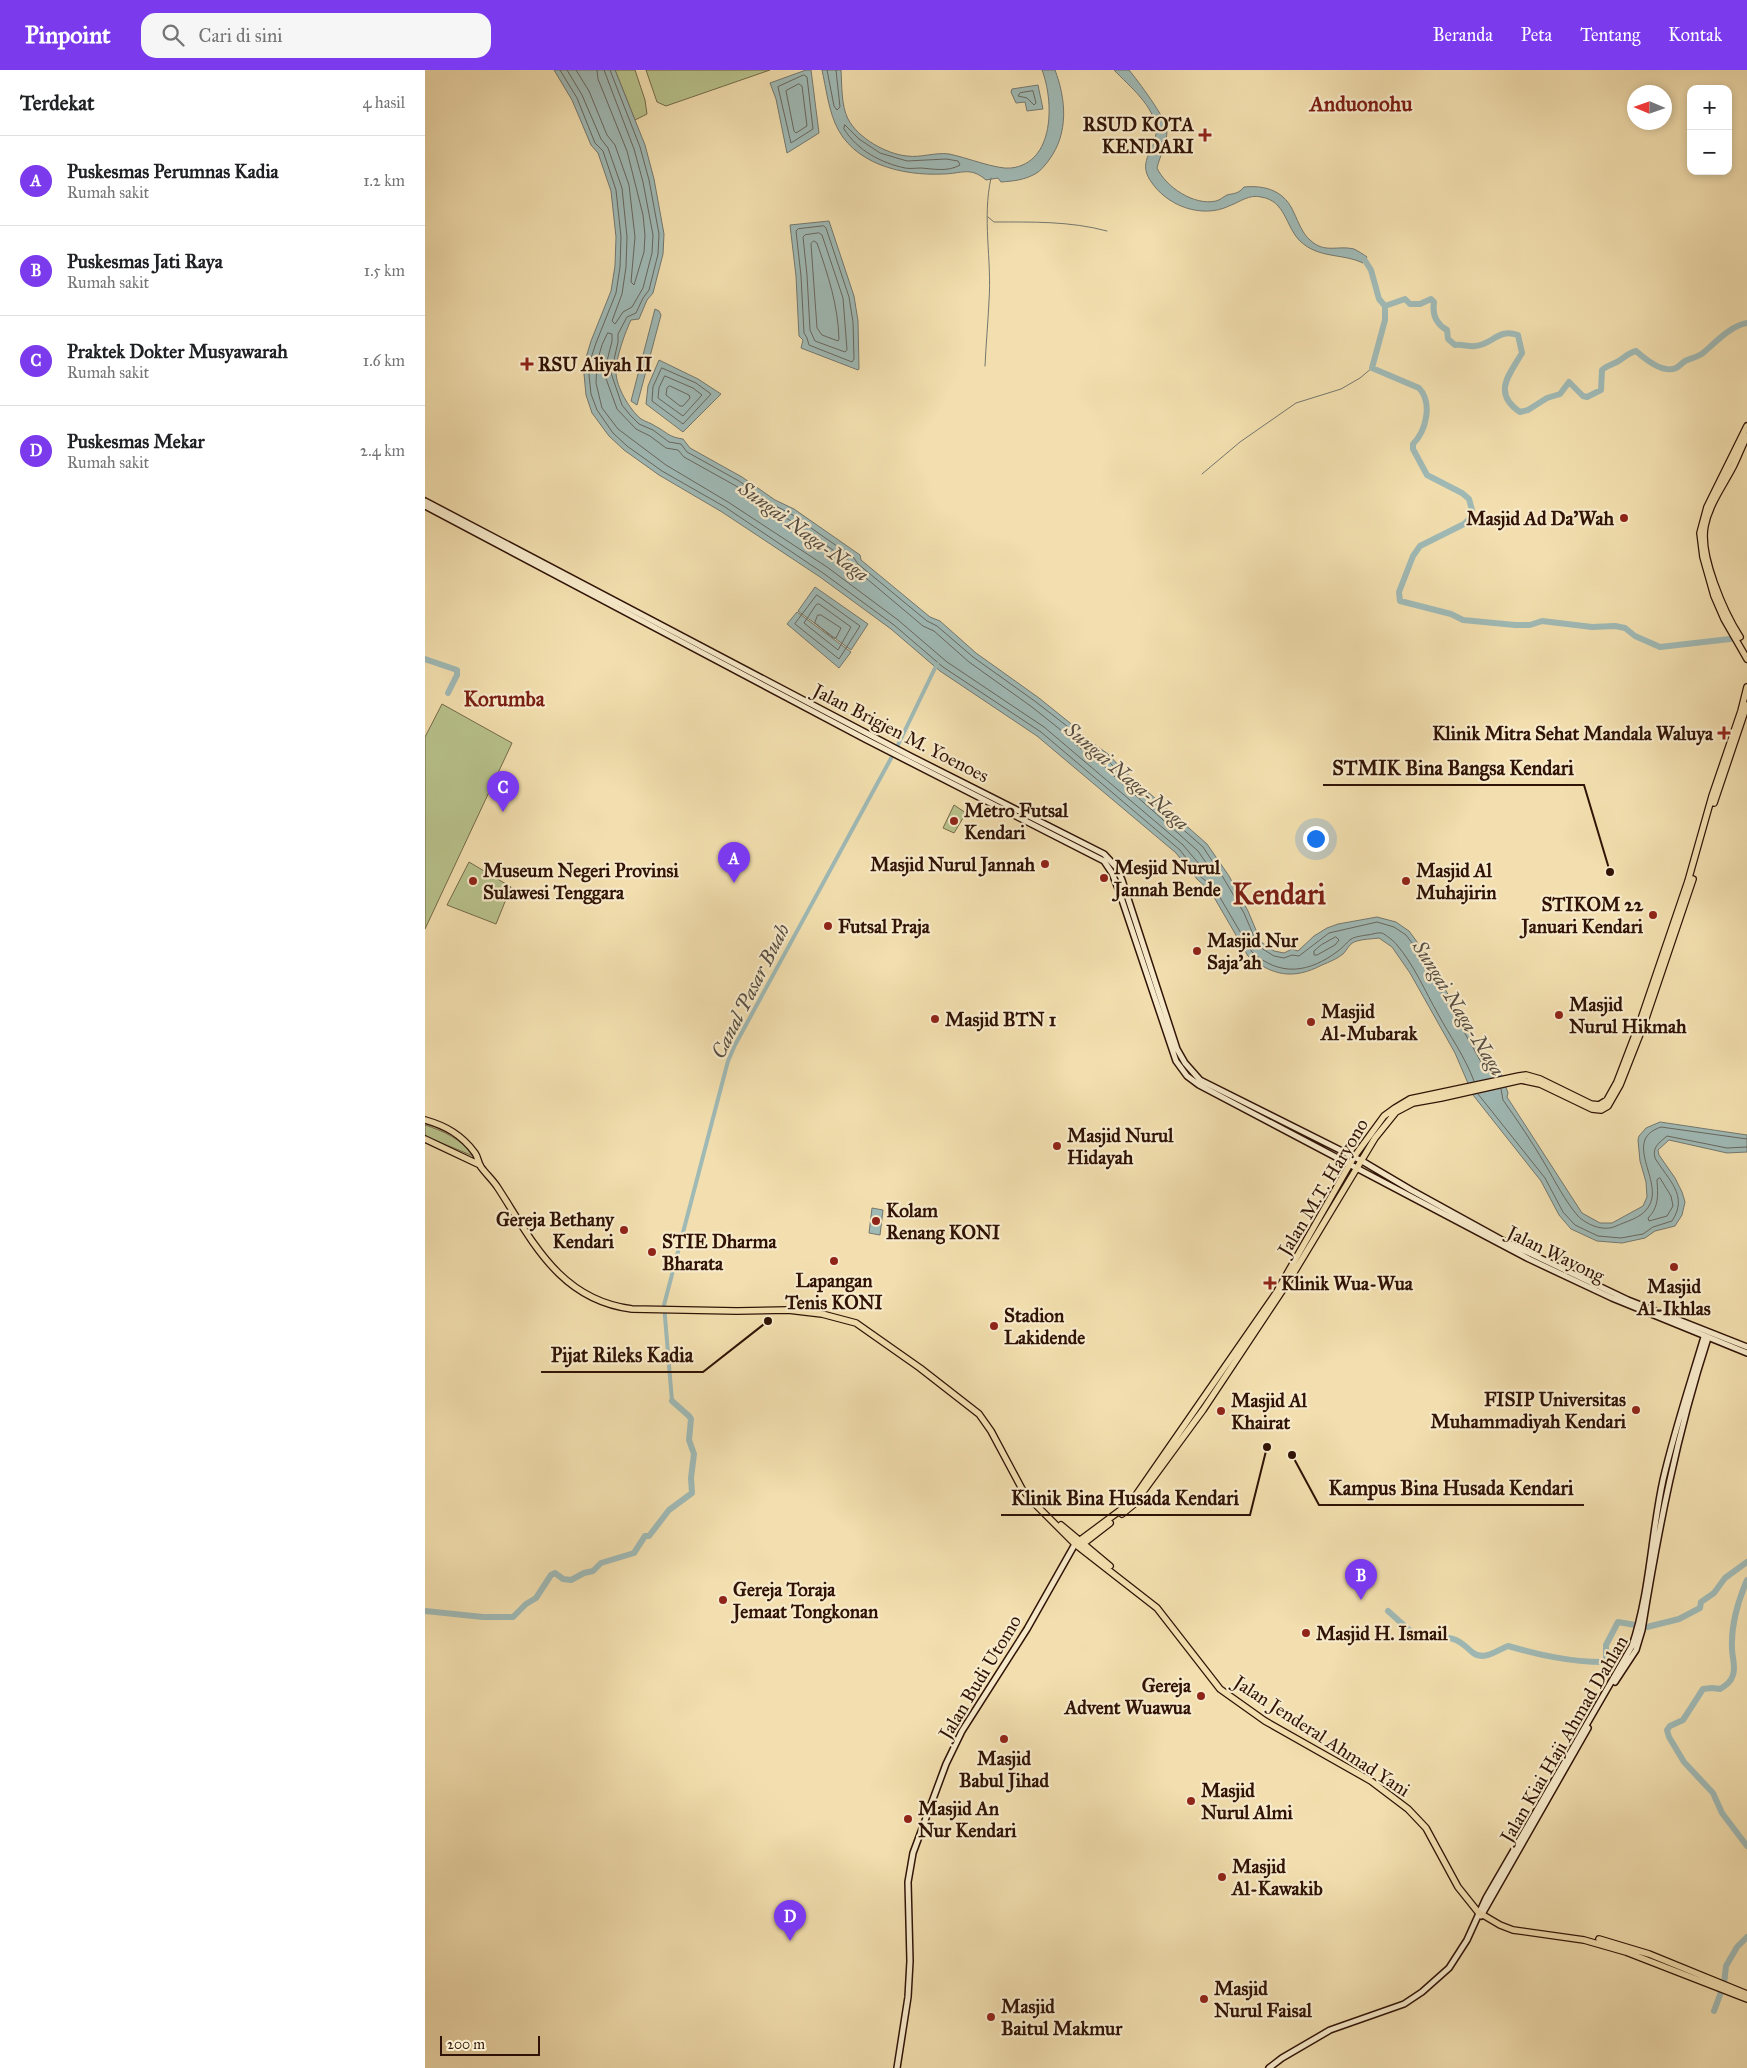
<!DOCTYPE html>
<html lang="id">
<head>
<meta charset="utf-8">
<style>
	:root { --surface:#fff; --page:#f6f6f6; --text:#202124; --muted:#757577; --line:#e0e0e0; --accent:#7c3aed }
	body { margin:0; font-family:"IM FELL Great Primer",serif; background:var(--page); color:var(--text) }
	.controls { position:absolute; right:15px; top:15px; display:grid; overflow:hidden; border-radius:10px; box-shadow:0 2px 8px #0003 }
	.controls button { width:45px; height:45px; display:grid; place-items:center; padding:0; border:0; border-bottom:1px solid var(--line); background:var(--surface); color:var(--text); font:25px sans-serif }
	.compass { position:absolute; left:1202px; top:15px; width:45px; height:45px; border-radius:50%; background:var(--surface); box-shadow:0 2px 8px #0003; rotate:272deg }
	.scale { position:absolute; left:15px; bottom:12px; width:100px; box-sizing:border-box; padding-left:5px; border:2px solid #301306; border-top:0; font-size:14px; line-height:18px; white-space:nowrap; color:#301306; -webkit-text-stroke:4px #f7eaca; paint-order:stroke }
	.you { position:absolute; left:890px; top:768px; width:18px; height:18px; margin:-12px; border:4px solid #fff; border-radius:50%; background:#1a73e8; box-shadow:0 0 0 8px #1a73e833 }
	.badge { display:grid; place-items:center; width:32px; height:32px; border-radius:50%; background:var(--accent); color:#fff; font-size:16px; font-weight:700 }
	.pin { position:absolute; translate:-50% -41px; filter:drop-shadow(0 1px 2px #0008) }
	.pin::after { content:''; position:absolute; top:26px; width:18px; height:15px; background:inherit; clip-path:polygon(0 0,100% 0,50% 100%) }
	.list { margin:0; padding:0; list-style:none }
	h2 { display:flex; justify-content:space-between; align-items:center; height:65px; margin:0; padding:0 20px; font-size:21px }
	h2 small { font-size:16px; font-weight:400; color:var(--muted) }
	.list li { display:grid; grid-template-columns:32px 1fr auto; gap:15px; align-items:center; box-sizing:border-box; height:90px; padding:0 20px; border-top:1px solid var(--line) }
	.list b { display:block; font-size:19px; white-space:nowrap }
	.list p { margin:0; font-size:16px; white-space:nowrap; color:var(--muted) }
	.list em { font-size:16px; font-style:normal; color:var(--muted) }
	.icon { flex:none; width:28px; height:28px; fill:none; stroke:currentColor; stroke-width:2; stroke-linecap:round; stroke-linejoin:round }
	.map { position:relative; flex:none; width:1322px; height:1998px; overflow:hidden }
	header { display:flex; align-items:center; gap:30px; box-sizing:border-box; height:70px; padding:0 25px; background:var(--accent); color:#fff }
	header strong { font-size:24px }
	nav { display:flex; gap:28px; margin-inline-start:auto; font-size:18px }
	.search { width:350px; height:45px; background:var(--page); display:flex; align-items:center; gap:12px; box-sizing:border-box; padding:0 18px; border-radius:15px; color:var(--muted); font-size:19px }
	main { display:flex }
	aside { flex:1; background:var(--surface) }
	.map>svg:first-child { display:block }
</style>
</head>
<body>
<header>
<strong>Pinpoint</strong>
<div class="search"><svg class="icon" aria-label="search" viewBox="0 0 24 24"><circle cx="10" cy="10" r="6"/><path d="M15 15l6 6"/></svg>Cari di sini</div>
<nav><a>Beranda</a><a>Peta</a><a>Tentang</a><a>Kontak</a></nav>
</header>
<main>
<aside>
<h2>Terdekat<small>4 hasil</small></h2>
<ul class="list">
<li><span class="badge">A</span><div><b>Puskesmas Perumnas Kadia</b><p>Rumah sakit</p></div><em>1.2 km</em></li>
<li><span class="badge">B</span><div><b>Puskesmas Jati Raya</b><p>Rumah sakit</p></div><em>1.5 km</em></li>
<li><span class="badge">C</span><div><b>Praktek Dokter Musyawarah</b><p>Rumah sakit</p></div><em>1.6 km</em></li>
<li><span class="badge">D</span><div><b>Puskesmas Mekar</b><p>Rumah sakit</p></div><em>2.4 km</em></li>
</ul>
</aside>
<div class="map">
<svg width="1322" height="1998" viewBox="0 0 1322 1998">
	<rect width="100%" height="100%" fill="#f2deae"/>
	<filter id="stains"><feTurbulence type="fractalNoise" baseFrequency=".004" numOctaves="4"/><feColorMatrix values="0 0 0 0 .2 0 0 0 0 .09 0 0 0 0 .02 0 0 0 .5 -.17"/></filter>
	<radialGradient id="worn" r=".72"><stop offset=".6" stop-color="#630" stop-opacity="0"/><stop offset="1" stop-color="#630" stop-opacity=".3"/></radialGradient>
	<path fill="#b8c28c" stroke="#746a49" d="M190,0h20l10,30 2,14 -12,6z
		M221,0h124l-104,36 -9,-4z
		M17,634l70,39 -87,186v-192z
		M529,735l12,8 -12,20 -11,-5z
		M44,792l42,25 -15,37 -49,-19z
		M0,1055c18,6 37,14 48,31l-48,-20z"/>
	<path fill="#9fb9b5" stroke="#73776f" d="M129,0h61l30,75 9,34 10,55 -1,20 -10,39 -6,7 -8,19 -8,1c-5,10 -16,40 -15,52 0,15 14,38 25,47 5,3 10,4 14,7 12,6 13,11 28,13l7,9 52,29 33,23 19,9 66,46 1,5 69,57 10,4 36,32 63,45 36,29 12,12 21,15 15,16 84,74 22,32 19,35 13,31 13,9 10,2 8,-4 6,2 16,-15 13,-8 11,-4 39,-7 19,5 13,9 14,19 66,117h4l3,5 5,1 7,20 -1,4 75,116 18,10h12l31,-17 4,-9 -1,-15 -6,-21 -2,-21 1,-4 7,-8 14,-6 87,13v17l-20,1 -58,-13 -11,10 1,5 16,23 7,14 3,10 -3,13 -7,11 -20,5 -10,7 -23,5 -25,-2 -26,-12 -12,-14 -18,-34 -68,-86 -18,-42 -45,-80 -18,-26 -13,-9c-7,1 -16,1 -22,3 -8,2 -9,8 -14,13 -6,5 -14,8 -21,11 -29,15 -49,11 -74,-9l-37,-64 -14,-13 -21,-26 -139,-117 -97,-65 -49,-42 -71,-52 -98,-65 -63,-37 -35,-25 -15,-14 -17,-23 -6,-18 -2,-21 1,-13 6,-20 20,-50 4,-25 1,-29 -5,-46 -13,-38 -7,-8 -19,-45z
		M381,0h5l8,63 -32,20 -11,-54 -6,-16z
		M397,0h19c1,15 0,35 7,49 10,19 38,35 59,37 14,2 28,-4 42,-2 16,3 49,16 62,14 44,-5 43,-67 31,-98h13c11,29 14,63 -6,90 -4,5 -8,11 -14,14 -11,6 -21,7 -34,8l-3,-4 -12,2c-16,-14 -25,-6 -43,-6 -41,2 -91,-10 -108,-51 -7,-17 -9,-35 -13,-53z
		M689,0h15c9,11 37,48 38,60 0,15 -7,25 -10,38 9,19 37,38 59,33 4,-1 7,-4 11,-6 8,-2 11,-1 17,-8 22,-2 41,4 50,26 5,10 8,20 16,27 15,14 27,5 44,9 4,2 9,5 13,8l-4,6c-21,-10 -44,-4 -63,-22 -15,-15 -14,-40 -39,-44 -12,-3 -21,5 -32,9 -27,13 -63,0 -79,-26 -13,-20 7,-31 6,-50 -1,-24 -27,-44 -42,-60z
		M613,15l5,24 -16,2 -2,-9 -9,1 -5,-11 1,-3z
		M404,151l25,75 4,25 1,48 -1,1 -57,-22 2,-8 -4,-4 -3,-60 -6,-51z
		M230,239l4,2 2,4 -24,90 -6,-4z
		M234,290l39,19 23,15 -38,38 -37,-28 2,-18z
		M390,517l53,37 -17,26 -53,-39z
		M372,542l54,40 -12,16 -52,-44z
		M447,1138l11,2 -3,25 -11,-2z"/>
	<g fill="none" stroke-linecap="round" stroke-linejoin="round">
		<path stroke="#68665e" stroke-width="1" d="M135,0l17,28 18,45 8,8 13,39 5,47 -1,30 -4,26 -20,50 -6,18 -1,14 2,19 6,16 16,23 14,13 35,25 63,36 98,66 71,52 49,42 98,65 139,118 20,26 15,13 37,63c28,25 57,21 86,-1 14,-11 8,-13 29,-16 4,0 10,-3 15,-2 4,2 12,8 15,12 17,20 28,46 41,69 12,22 27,43 36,67
			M142,0l15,25 19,44 7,9 14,40 5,49 -1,30 -4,27 -10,27 3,3 8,-12 9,-5 11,-19 9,-35 1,-18 -10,-53 -9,-33 -30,-79
			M151,0l13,21 18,44 8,10 14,40 6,52 -4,45 3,3 10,-33 1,-17 -2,-20 -16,-64 -29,-72 -1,-9
			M185,0l30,77 9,33 10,54 -1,20 -9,36 -6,8 -7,15 -9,4 -9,17v8l-7,31 11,32 8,10 9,9 14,6 16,12 12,2 6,8 52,29 33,23 19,10 63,44 4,6 69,57 10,5 36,31 63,45 36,28 12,13 21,14 15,17 83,73 21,32 20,34 14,33 16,10 10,2 8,-3 7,1 30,-23 48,-11 17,5 12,8 13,17 66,117 10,8
			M402,0l7,36 3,4 3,-3 -4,-37
			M379,5l3,2 6,52 -22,14 -13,-56z
			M374,14l3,2 5,40 -11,7 -2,-2 -8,-40z
			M608,21l3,12 -2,2 -7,-7 -9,-2 2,-3z
			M420,55l14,14 21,14 27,8 39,-2 12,2 2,4c-12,7 -26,4 -39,3 -5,0 -11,1 -16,0 -24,-5 -48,-18 -61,-39z
			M399,156l2,2 23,69 4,25 1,37 -2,3 -43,-17 -2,-7 -3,-5 -3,-57 -5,-45 2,-2z
			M394,163l3,2 21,63 4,52 -2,2 -30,-11 -5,-11 -3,-55 -4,-38 2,-2z
			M389,171l3,2c11,32 21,62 22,96l-1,2 -16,-6 -5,-7 -6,-84z
			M183,263l4,1v7l-8,32 13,36 19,20 14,7 16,12 12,2 6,7 52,29 33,24 19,9 61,42 5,7 69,58 11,5 35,31 63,45 35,28 13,13 20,14 16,16 82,73 13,19v3l-3,1 -3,-3 -22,-26 -139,-118 -97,-65 -49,-42 -71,-53 -99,-65 -62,-37 -48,-36 -16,-21 -6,-25 1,-21 5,-17z
			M237,298l34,15 15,11 -28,30 -31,-23 1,-14z
			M240,306l28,12 9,7 -19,21 -25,-18 1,-10z
			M245,316l19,9 1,3 -7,8h-3l-14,-11 1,-7z
			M392,525l43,31 -21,33 -44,-35z
			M394,534l32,23 -13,23 -34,-27 12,-18z
			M393,545h3l20,13 -5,10h-3l-18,-15z
			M911,867l3,3 -4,5 -18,10h-3v-4l7,-6z
			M1076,1019l2,11c15,21 29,42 42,64 10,17 20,37 33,52 9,9 26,16 38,10 9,-4 24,-8 30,-16 23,-25 -27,-69 15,-83l86,12
			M1053,1024l67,84 18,34 12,13 23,11 23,2 22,-4 10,-7 19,-6c17,-26 -4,-41 -17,-63 -3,-11 4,-15 12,-22l60,12 20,-1
			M1235,1108l11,18 2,10 -6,10 -18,5 -1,-3c11,-11 10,-23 9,-38z"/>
		<path stroke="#73776f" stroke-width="1" d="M563,147l6,5c38,0 76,-1 113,9
			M560,296c1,-22 3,-43 4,-65 3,-41 -7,-83 2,-123
			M777,404l38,-32 56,-39 45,-14 19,-11 12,-10"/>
		<path stroke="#9fb9b5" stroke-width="4" d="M247,1331l-8,-96 64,-244 7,-16 160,-294 42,-87"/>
		<path stroke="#9fb9b5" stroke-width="6" d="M934,186l5,3 7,11 8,29 6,7v14l-13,48 47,20c14,15 7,43 -6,56v5l14,26 35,18 7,6 3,11 -2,8 -6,6 -44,22 -7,10 -14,36 1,9 51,13 12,6 52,5h15l12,-4 50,6 23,-1 10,2 10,8 25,11 70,-8
			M960,236l20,-7 5,5h10l11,-5 3,3c-2,13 2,22 13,28l1,9 7,6c7,-1 14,2 20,1 18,-1 22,-18 43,-11l4,18c-13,22 -30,40 -2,59l8,-2 19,-12 13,-4 9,-12 14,14 4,1 14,-7 1,-20c4,-4 9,-5 15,-8 7,-4 11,-9 19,-11 9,8 27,23 40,17 4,-2 6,-5 9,-7 6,-3 13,-4 18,-8 12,-10 27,-27 44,-30
			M0,589l32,11v5l-9,18
			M1322,1510c-9,21 -16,45 -15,68 0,10 4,18 1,27 -2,7 -7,10 -13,14l-8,-1 -9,1 -20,31 -13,6 -3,4 2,7 15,25 29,31 9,20 25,33
			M0,1541l58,6h30l13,-13 10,-6 15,-23 4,-2 8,6 8,1 13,-7 9,-2 8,-8 33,-10 11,-17h4l20,-26 23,-17 -1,-15 3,-24 -5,-14 2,-21 -2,-3 -17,-15
			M963,1541l29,26c13,1 27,-2 39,3 7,3 11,8 16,12 11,10 25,-2 36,-6 32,9 62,16 96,16l2,-2v-15l12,-23 29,5 32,-8 21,-11 1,-6 13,-9 11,-15 22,-16
			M1289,1941l10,-27 2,-18 11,-19 10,-10"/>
		<defs>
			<path id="secondary" d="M0,431l485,255 194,98 12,13 6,13 55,169 8,14 15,17 162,81 49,29 89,49 128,61 119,47
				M0,436l440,233 239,122 8,12 7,18 57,170 11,15 12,9 330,174 83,39 135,55
				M1190,1612l21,-32 6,-20c16,-99 35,-197 66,-292
				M1056,1846l107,-188
				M472,1998l11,-71 2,-36 -2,-79 5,-29 33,-89 16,-33 65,-102 48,-85
				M844,1998l13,-10 48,-28 74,-26 18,-12 27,-24 18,-28 19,-42 146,-252c18,-54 19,-111 31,-166 11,-48 27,-96 41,-143"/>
			<path id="trunk" d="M1322,356l-40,81 -7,26 3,24 11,39 10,23 23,40
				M1315,567c-16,-25 -41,-82 -35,-111 4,-21 18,-40 28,-59 5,-10 9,-21 14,-31
				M1289,733l33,-98
				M0,1050c21,6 37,15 50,33 3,4 3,10 6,14 5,7 12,13 17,21 35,54 62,112 134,121l105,2 51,-1 34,4 34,9 64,45 59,46 12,17 31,58 13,15 40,40 82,64 63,81 45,32 106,60 37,28 18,19 32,59 20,25 22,13 13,5 71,10 42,12 121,47
				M0,1069l55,26
				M697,1444l11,-9 12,-16 58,-79 87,-131 85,-141 21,-26 17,-9 28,-5 80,-18 19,4 52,25 9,1 7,-4 12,-21 24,-61 49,-145
				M636,1455l49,41
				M650,1474l47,-35 14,-14 140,-202 78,-136 30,-41 11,-8 15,-9 109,-23 7,-1 14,4 51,25 8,1 8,-5 10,-18 23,-60 48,-141 24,-85 29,-85 6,-24
				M654,1477l31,-24
				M1174,1869l50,15 98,40"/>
		</defs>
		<use href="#secondary" stroke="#301306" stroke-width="8"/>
		<use href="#trunk" stroke="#301306" stroke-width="8"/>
		<use href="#secondary" stroke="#f7eaca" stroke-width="5"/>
		<use href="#trunk" stroke="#f2deae" stroke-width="5.5"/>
	</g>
	<g fill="#8f2418" stroke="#f7eaca" stroke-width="2">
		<path d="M777.5 57.5h5v5h5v5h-5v5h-5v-5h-5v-5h5z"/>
		<path d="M99.5 286.5h5v5h5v5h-5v5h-5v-5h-5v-5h5z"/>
		<circle cx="1199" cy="448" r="5"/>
		<path d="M1296.5 655.5h5v5h5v5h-5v5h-5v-5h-5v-5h5z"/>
		<circle cx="529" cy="751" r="5"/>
		<circle cx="620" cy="794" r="5"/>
		<circle cx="679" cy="808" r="5"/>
		<circle cx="48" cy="811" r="5"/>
		<circle cx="981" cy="811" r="5"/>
		<circle cx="1228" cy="845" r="5"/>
		<circle cx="403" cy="856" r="5"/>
		<circle cx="772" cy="881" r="5"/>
		<circle cx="1134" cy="945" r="5"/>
		<circle cx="510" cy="949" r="5"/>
		<circle cx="886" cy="952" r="5"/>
		<circle cx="632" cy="1076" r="5"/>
		<circle cx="451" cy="1151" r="5"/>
		<circle cx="199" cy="1160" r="5"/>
		<circle cx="227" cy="1182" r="5"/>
		<circle cx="409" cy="1191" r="5"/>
		<circle cx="1249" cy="1197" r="5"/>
		<path d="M842.5 1205.5h5v5h5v5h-5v5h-5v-5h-5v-5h5z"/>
		<circle cx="569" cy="1256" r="5"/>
		<circle cx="1211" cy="1340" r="5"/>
		<circle cx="796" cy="1341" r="5"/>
		<circle cx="298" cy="1530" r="5"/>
		<circle cx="881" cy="1563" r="5"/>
		<circle cx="776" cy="1626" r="5"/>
		<circle cx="579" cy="1669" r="5"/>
		<circle cx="766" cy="1731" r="5"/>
		<circle cx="483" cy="1749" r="5"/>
		<circle cx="797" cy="1807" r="5"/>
		<circle cx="779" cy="1929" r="5"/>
		<circle cx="566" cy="1947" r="5"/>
	</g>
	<g text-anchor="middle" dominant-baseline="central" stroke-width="4.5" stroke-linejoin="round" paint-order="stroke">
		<g font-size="19" font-weight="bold" fill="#301306" stroke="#f7eaca" text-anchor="start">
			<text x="769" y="54" text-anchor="end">RSUD KOTA<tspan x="769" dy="22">KENDARI</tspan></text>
			<text x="113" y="294">RSU Aliyah II</text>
			<text x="1189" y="448" text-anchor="end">Masjid Ad Da'Wah</text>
			<text x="1288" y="663" text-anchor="end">Klinik Mitra Sehat Mandala Waluya</text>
			<text x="539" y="740">Metro Futsal<tspan x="539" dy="22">Kendari</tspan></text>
			<text x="610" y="794" text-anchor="end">Masjid Nurul Jannah</text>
			<text x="689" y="797">Mesjid Nurul<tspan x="689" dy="22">Jannah Bende</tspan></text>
			<text x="58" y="800">Museum Negeri Provinsi<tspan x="58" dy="22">Sulawesi Tenggara</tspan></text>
			<text x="991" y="800">Masjid Al<tspan x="991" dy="22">Muhajirin</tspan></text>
			<text x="1218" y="834" text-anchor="end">STIKOM 22<tspan x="1218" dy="22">Januari Kendari</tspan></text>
			<text x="413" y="856">Futsal Praja</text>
			<text x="782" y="870">Masjid Nur<tspan x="782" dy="22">Saja'ah</tspan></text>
			<text x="1144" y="934">Masjid<tspan x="1144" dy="22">Nurul Hikmah</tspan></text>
			<text x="896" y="941">Masjid<tspan x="896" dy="22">Al-Mubarak</tspan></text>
			<text x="520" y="949">Masjid BTN 1</text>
			<text x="642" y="1065">Masjid Nurul<tspan x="642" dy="22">Hidayah</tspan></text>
			<text x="461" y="1140">Kolam<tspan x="461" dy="22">Renang KONI</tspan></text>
			<text x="189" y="1149" text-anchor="end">Gereja Bethany<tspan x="189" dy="22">Kendari</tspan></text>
			<text x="237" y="1171">STIE Dharma<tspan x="237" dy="22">Bharata</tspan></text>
			<text x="409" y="1210" text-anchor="middle">Lapangan<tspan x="409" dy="22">Tenis KONI</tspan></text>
			<text x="856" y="1213">Klinik Wua-Wua</text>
			<text x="1249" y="1216" text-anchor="middle">Masjid<tspan x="1249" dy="22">Al-Ikhlas</tspan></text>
			<text x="579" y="1245">Stadion<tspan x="579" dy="22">Lakidende</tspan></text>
			<text x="1201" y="1329" text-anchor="end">FISIP Universitas<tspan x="1201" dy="22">Muhammadiyah Kendari</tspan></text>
			<text x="806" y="1330">Masjid Al<tspan x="806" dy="22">Khairat</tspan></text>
			<text x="308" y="1519">Gereja Toraja<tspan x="308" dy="22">Jemaat Tongkonan</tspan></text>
			<text x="891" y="1563">Masjid H. Ismail</text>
			<text x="766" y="1615" text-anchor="end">Gereja<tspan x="766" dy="22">Advent Wuawua</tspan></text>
			<text x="579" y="1688" text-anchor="middle">Masjid<tspan x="579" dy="22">Babul Jihad</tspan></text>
			<text x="776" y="1720">Masjid<tspan x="776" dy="22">Nurul Almi</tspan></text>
			<text x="493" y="1738">Masjid An<tspan x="493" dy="22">Nur Kendari</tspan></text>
			<text x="807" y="1796">Masjid<tspan x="807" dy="22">Al-Kawakib</tspan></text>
			<text x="789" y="1918">Masjid<tspan x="789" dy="22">Nurul Faisal</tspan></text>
			<text x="576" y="1936">Masjid<tspan x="576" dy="22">Baitul Makmur</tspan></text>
		</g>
		<g font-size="19" fill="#301306" stroke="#f7eaca">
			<text transform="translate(476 663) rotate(27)">Jalan Brigjen M. Yoenoes</text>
			<text transform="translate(898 1117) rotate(-59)">Jalan M.T. Haryono</text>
			<text transform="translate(1131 1184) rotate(26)">Jalan Wayong</text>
			<text transform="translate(555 1607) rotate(-59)">Jalan Budi Utomo</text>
			<text transform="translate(897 1666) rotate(33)">Jalan Jenderal Ahmad Yani</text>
			<text transform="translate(1139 1669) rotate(-60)">Jalan Kiai Haji Ahmad Dahlan</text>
		</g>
		<g font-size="20" font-style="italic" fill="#574d43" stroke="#f7eaca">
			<text transform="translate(379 461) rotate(36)">Sungai Naga-Naga</text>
			<text transform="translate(702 706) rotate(40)">Sungai Naga-Naga</text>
			<text transform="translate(325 921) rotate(-63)">Canal Pasar Buah</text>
			<text transform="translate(1034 938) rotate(58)">Sungai Naga-Naga</text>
		</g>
		<g font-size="21" font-weight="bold" fill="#7a1f14" stroke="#f7eaca">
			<text x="936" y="34">Anduonohu</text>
			<text x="79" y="629">Korumba</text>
		</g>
		<g font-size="29" font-weight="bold" fill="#7a1f14" stroke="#f7eaca">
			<text x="854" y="824">Kendari</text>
		</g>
	</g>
	<path fill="none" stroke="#301306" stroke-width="2" d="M1185 802L1159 715H898M343 1251L278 1302H116M867 1385L894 1435H1159M842 1377L825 1445H576"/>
	<g fill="#301306" stroke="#f7eaca" stroke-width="2">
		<circle cx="1185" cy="802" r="5"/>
		<circle cx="343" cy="1251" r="5"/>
		<circle cx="867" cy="1385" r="5"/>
		<circle cx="842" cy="1377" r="5"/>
	</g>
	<g font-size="20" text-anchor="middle" font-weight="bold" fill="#301306" stroke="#f7eaca" stroke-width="4.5" stroke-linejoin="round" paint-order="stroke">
		<text x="1028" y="705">STMIK Bina Bangsa Kendari</text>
		<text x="197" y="1292">Pijat Rileks Kadia</text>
		<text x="1026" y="1425">Kampus Bina Husada Kendari</text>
		<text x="700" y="1435">Klinik Bina Husada Kendari</text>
	</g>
	<rect width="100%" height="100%" filter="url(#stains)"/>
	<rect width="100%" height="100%" fill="url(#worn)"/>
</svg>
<div class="controls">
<button>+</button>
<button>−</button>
</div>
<svg class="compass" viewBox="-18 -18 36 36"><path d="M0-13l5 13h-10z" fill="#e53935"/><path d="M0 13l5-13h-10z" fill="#757577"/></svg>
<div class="scale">200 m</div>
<div class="you"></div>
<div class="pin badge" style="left:309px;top:813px">A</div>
<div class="pin badge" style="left:936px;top:1530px">B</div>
<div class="pin badge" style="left:78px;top:742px">C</div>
<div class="pin badge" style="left:365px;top:1871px">D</div>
</div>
</main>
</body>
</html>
